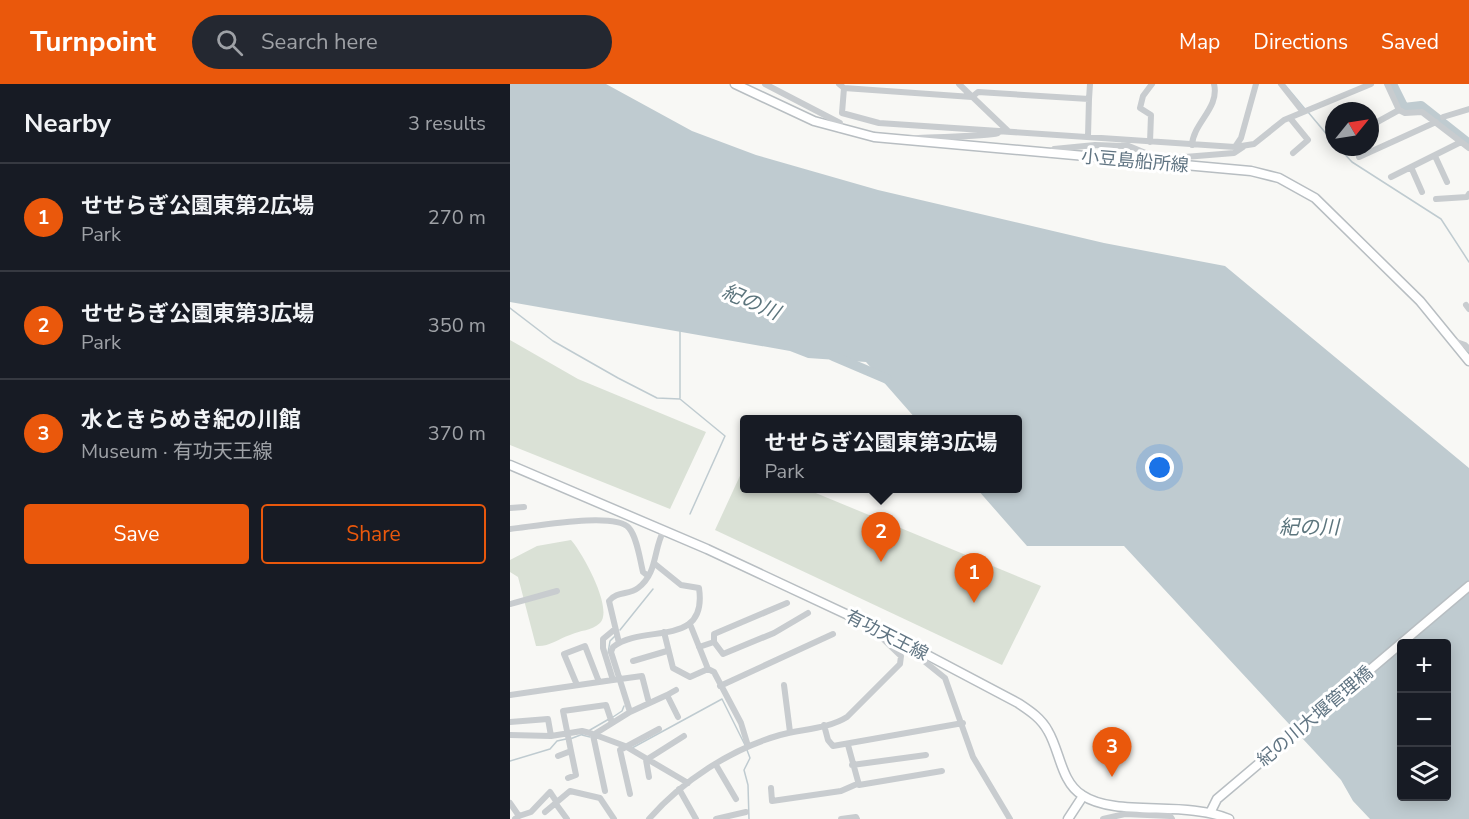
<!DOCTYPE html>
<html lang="en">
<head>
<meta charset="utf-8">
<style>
	:root { --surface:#171b24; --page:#242831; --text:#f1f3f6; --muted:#9ea1a6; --line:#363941; --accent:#ea580c }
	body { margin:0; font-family:"Nunito Sans","Noto Sans JP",sans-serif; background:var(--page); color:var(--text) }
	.controls { position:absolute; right:18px; bottom:18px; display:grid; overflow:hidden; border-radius:6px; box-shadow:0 3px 15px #0003 }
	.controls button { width:54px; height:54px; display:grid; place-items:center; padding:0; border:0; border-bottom:2px solid var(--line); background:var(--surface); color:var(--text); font:30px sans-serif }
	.compass { position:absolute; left:815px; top:18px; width:54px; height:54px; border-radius:50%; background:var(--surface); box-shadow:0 3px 15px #0003; rotate:60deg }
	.you { position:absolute; left:650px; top:384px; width:21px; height:21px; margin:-15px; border:4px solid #fff; border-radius:50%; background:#1a73e8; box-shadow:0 0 0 9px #1a73e833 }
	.badge { display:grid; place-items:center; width:39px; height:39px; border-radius:50%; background:var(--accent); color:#fff; font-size:20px; font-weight:700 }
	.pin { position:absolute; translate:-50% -50px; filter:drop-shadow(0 2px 3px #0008) }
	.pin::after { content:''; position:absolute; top:32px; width:21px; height:18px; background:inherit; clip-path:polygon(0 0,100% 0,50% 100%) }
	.popup { position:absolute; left:230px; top:331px; width:282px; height:78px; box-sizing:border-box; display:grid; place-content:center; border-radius:6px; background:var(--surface); filter:drop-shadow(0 2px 4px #0005); font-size:20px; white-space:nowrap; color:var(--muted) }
	.popup b { font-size:22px; color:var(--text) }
	.popup::after { content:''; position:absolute; left:50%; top:100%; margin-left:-12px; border:12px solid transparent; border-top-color:var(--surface) }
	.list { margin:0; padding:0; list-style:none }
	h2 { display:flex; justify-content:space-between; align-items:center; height:78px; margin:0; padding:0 24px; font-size:26px }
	h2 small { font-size:20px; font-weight:400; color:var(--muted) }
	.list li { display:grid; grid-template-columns:39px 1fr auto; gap:18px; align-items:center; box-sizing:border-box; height:108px; padding:0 24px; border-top:2px solid var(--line) }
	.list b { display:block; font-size:22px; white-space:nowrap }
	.list p { margin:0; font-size:20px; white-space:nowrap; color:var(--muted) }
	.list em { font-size:20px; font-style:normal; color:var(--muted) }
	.actions { display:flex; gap:12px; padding:18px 24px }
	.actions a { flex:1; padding:14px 0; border:2px solid var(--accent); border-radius:6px; text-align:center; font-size:21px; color:var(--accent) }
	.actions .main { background:var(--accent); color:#fff }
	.icon { flex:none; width:33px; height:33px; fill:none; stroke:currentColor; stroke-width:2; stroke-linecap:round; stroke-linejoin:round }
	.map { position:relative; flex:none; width:959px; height:735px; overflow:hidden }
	header { display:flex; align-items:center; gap:36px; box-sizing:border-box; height:84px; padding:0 30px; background:var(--accent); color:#fff }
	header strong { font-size:28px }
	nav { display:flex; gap:33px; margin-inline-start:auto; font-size:21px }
	.search { width:420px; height:54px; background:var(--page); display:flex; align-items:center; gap:15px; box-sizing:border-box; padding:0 21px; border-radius:33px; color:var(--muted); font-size:22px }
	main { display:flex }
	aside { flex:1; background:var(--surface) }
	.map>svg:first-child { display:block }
</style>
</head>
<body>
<header>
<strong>Turnpoint</strong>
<div class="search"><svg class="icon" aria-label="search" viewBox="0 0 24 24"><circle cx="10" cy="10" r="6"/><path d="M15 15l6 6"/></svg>Search here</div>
<nav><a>Map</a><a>Directions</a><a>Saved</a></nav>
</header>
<main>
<aside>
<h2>Nearby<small>3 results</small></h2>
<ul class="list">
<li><span class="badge">1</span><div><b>せせらぎ公園東第2広場</b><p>Park</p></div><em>270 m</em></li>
<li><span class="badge">2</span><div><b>せせらぎ公園東第3広場</b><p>Park</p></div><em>350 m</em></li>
<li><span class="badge">3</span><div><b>水ときらめき紀の川館</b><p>Museum · 有功天王線</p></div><em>370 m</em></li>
</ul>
<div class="actions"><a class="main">Save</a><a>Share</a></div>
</aside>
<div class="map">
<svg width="959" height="735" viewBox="0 0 959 735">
	<rect width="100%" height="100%" fill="#f8f8f5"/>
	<path fill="#dae1d6" d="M0,256l68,39 128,53 -36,77 -160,-64z
		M234,383v21l62,1 235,97 -39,79 -287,-135z
		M61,456c11,12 43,69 29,83 -8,8 -20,7 -30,12 -12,4 -21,12 -34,11l-18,-69 -8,-5v-12l27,-14z"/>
	<path fill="#bfcbd0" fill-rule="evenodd" d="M0,0h96l86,47 64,24 122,35 226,53 121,23 244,202v351h-99l-17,-18 -12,-21 -217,-234h-97l-50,-57 41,-1v-68l-102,-1 -50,-57 -58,-4 -18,-7 -280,-49zM892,560h44v152h-44z"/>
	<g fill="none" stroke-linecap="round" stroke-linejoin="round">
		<path stroke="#bfcbd0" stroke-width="1.5" d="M775,1l20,24
			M798,28l26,31
			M828,63l14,15 89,57 28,43
			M0,224l43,33 65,37 39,20 23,1 45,37 -35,78
			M170,247v67
			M110,546l33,-41
			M98,569l2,-12 5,-5
			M103,633l9,-6 2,-5
			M80,646l19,-11
			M72,651l8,2
			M60,655l13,-5
			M122,664l90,-49 23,46
			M237,666l3,8 -6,12 4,15 1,34
			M0,677l40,-12 7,-8 9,-2"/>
		<path stroke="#bfcbd0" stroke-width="10" d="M882,0l12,24 17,-2 48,38
			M323,272l54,23"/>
		<defs>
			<path id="secondary" d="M225,0l79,37 60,16 377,34 28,7 36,20 105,103 49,60
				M0,381l197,84 171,80 140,74c12,8 23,15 30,28 12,20 13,51 34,64 34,23 103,5 147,24
				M701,727l6,-12 252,-213
				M558,735l15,-23"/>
		</defs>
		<use href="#secondary" stroke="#b8bec2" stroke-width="11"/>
		<path stroke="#c8cccf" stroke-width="6" d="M255,0l75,39v6
			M329,0l5,4 -2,25 37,10 356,24 19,-3 30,-24 87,-36
			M449,0l49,47
			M771,0l22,28
			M877,0l12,26 6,3 17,-1 47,36
			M334,4l128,9 6,-5 111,7 -1,37
			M579,15l1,-15
			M933,33l26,-8
			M780,34l18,22 -15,13
			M860,42l29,-16
			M395,56c5,-4 76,-2 93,-7
			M640,58l1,-27 -11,-7 3,-12 9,-12
			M614,60l36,15
			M682,61c1,-22 28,-37 22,-61
			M725,63l6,-9 15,-54
			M540,70l4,-5 41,-4 28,1
			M925,72l12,26
			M849,73l77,-35
			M650,80v-5l74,-6 9,-6
			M901,83l11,25
			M881,93l70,-35
			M926,115l31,-2 2,-3
			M956,221l3,4
			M944,257l11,4 4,4
			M0,424l14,-1
			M0,445c22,-2 105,-18 119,-1 8,9 11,32 14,44l5,4
			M0,520l47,-13
			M180,540l18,45 6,3 27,51 7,23
			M105,545l-12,10v9l10,32 29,-4 7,27
			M154,548l9,36 17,9 18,-8
			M204,558l9,12 51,-21 34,-20
			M109,559l-10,-42c8,-10 20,-6 29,-13 20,-15 15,-39 26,-58
			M189,563l15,-5v-8l73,-31
			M404,569l31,25 28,79 37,62
			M123,577l34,-10
			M67,601l-13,-31 21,-8 14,36
			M274,601l6,47
			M210,602l113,-52
			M0,611l103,-15
			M157,611l9,-5
			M120,628l-19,-60 2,-5c30,-24 95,2 86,-59l-18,-3 -26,-21
			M0,638l38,-3 3,17
			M314,641l4,15 5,6 130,-23
			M0,651l41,1 31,-5 8,2 35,13 63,37
			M338,661l11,40 83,-14
			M48,672l13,-5 -8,-40 43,-6 6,18
			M206,681l20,34
			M342,681l74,-10
			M139,693l-3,-17 38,-24
			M58,694l8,-3 -5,-24
			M261,704l1,13 69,-10 16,-7
			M169,705l17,30
			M95,707l-12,-56 37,-23 37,-17 11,22
			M120,710l-10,-44 39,-21
			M0,719l9,13 -4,3
			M46,720l11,15
			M35,728l25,-21 30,7 14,21
			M9,732l12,-4 19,-20 6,9
			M139,735c33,-38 82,-70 131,-84 21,-6 48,-6 67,-18l53,-53 1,-8 -24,-23 1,-4
			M206,735l30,-7
			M331,735l15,-2 1,2
			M593,735l22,-5 45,2 2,3"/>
		<use href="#secondary" stroke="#fff" stroke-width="8"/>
	</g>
	<g text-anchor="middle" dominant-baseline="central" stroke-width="6" stroke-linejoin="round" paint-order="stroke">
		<g font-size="18" fill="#617583" stroke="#fff">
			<text transform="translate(625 77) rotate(5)">小豆島船所線</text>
			<text transform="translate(377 551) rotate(27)">有功天王線</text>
			<text transform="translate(805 632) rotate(-40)">紀の川大堰管理橋</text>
		</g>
		<g font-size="20" font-style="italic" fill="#5c757d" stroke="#fff">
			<text transform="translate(241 218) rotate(23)">紀の川</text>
			<text x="799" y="443">紀の川</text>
		</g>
	</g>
</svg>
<div class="controls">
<button>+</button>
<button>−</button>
<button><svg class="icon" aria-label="layers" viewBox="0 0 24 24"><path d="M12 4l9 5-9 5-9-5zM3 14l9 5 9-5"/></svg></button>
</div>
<svg class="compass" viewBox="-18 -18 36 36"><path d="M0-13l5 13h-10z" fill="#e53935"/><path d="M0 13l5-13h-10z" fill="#9ea1a6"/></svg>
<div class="you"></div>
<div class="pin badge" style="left:464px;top:519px">1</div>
<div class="pin badge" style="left:371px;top:478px">2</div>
<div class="popup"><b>せせらぎ公園東第3広場</b>Park</div>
<div class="pin badge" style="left:602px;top:693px">3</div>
</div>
</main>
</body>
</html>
